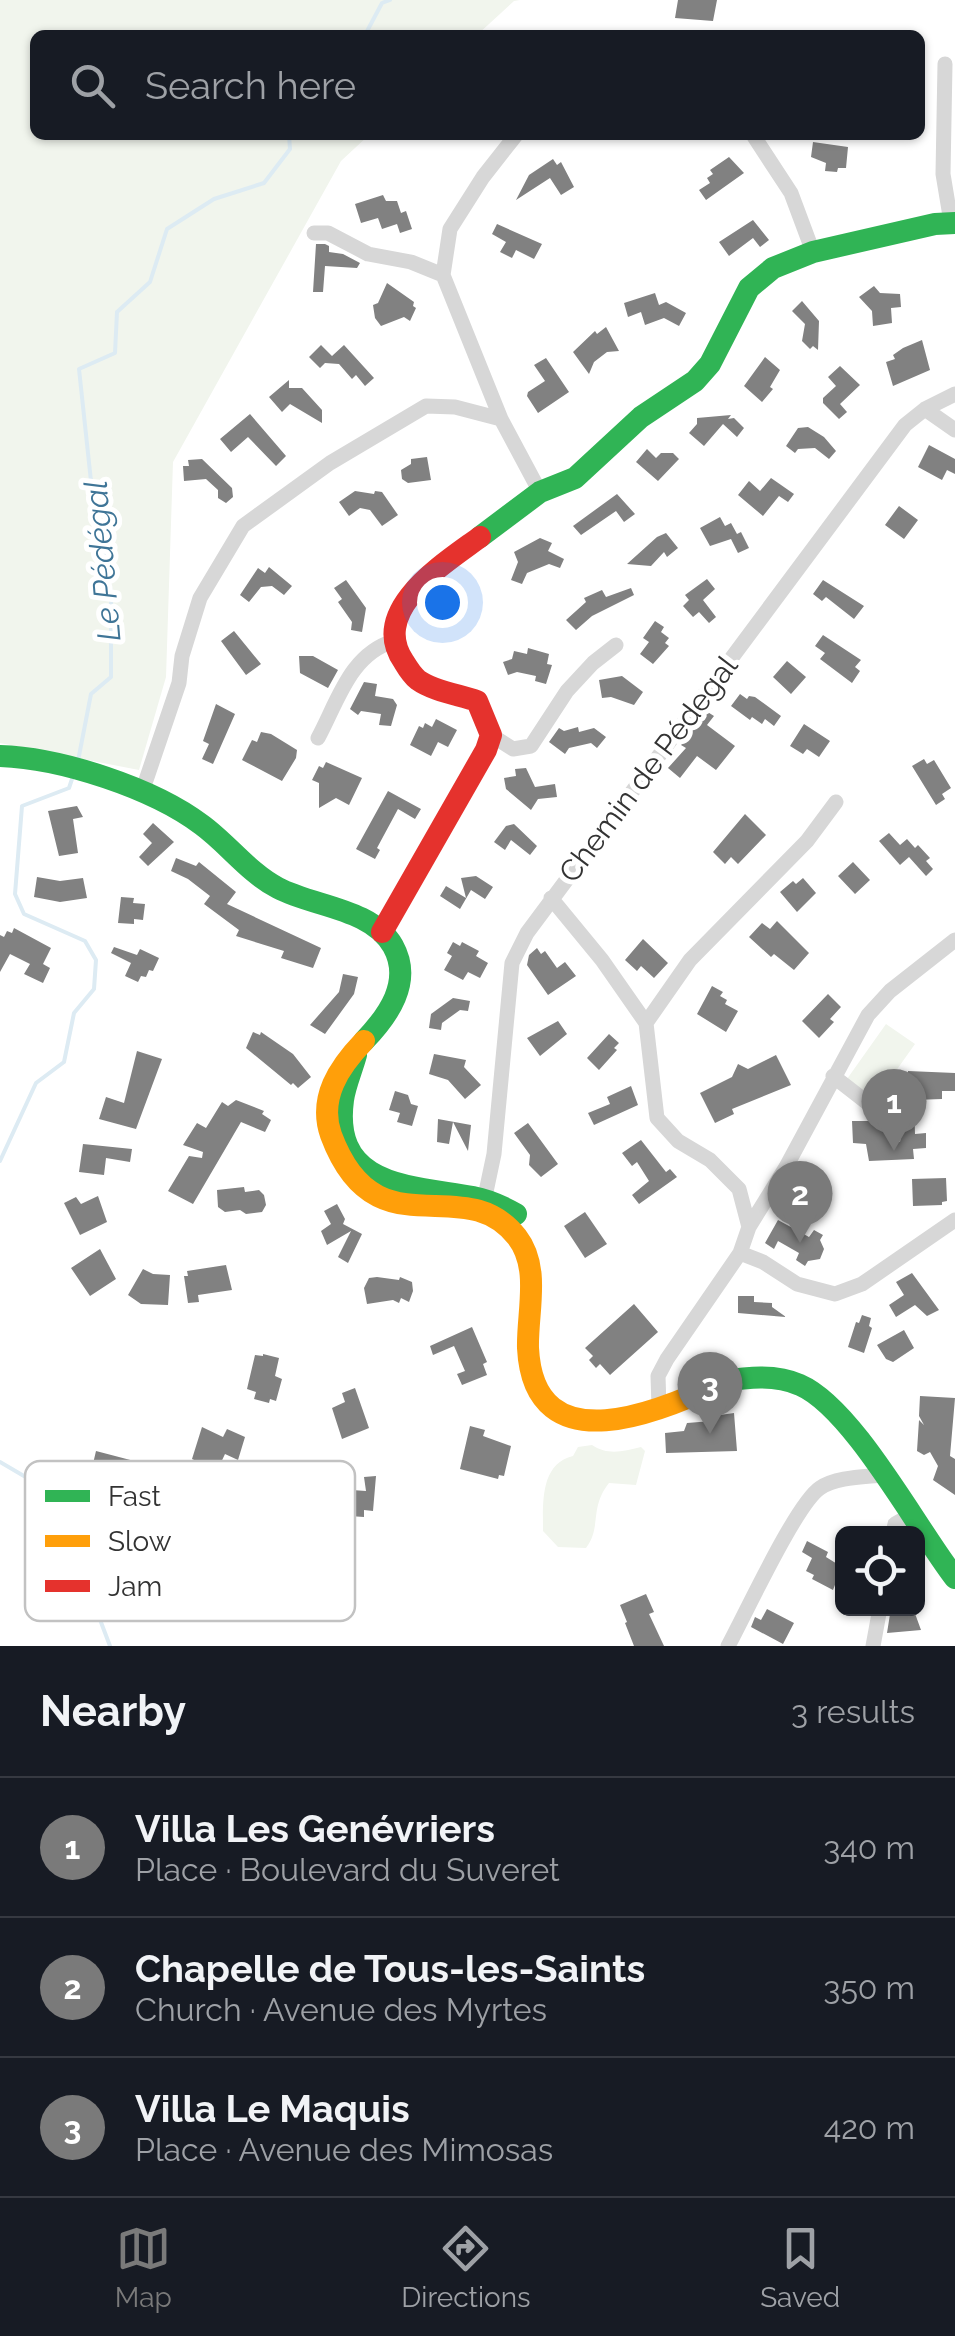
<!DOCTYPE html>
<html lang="en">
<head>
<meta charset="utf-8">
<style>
	:root { --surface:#171b24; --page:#20242c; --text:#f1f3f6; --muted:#9ea1a6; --line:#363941; --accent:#7a7a7a }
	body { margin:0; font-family:Raleway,sans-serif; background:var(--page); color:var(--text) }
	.controls { position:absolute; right:30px; bottom:30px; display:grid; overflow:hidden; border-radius:15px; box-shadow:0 2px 8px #0004 }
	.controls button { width:90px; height:90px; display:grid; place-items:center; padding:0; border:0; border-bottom:2px solid var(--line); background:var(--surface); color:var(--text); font:50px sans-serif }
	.you { position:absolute; left:442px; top:602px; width:35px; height:35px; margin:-25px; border:8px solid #fff; border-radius:50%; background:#1a73e8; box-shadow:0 0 0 15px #1a73e833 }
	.badge { display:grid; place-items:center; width:65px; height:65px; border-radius:50%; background:var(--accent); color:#fff; font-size:32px; font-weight:700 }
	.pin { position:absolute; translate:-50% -82px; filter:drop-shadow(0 2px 5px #0008) }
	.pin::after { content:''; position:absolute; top:52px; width:35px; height:30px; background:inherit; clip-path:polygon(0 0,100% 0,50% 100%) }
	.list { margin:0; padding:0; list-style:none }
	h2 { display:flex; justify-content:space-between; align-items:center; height:130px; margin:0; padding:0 40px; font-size:42px }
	h2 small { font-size:32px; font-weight:400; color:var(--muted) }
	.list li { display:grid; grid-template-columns:65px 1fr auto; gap:30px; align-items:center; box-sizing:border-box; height:140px; padding:0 40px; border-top:2px solid var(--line) }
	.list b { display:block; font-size:38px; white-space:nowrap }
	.list p { margin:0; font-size:32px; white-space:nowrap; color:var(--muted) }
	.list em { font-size:32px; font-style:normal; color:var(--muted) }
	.icon { flex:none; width:55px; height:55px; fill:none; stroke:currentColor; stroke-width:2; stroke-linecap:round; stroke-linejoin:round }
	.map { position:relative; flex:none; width:955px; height:1646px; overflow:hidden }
	.search { position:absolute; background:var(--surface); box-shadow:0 2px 8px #0004; left:30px; right:30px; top:30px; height:110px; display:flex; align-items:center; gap:25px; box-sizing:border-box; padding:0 35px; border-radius:15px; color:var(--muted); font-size:38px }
	.sheet { height:550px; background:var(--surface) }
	nav { display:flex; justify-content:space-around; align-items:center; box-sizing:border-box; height:140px; border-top:2px solid var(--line); background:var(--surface); font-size:28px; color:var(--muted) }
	nav a { display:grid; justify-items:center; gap:5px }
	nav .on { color:var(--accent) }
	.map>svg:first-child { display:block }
</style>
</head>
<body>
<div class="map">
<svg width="955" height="1646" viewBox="0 0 955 1646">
	<rect width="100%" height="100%" fill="#fff"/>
	<path fill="#f1f5ed" d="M0,0h520l-6,1 -37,34h-442v100h334l-28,26 -168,301 -7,215 -27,93 -139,-27z
		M886,1024l29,20 -39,55 -29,-20z
		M592,1445c17,11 31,6 49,2l4,4 -9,34 -27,-2c-20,25 -7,44 -23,65l-28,-1 -15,-16c0,-28 -3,-67 30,-75l5,-9z"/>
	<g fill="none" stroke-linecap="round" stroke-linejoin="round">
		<path stroke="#ddebf3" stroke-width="4" d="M365,35l17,-32 8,-3
			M78,761l13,-67 20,-17v-85l-18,-92 -14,-131 36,-16 2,-41 33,-30 17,-53 47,-30 50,-16 26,-34 -1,-14
			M0,1161l36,-78 28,-21 10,-49 20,-24 2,-29 -11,-19 -61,-27 -9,-20 7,-88 47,-18 3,-9
			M0,1462l29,17 45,72 36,95"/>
	</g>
	<path fill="#818181" d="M678,0h39l-4,21 -38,-3z
		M813,142l35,5 -2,21h-8l-1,4 -12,-1 1,-8 -15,-6z
		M729,157l15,16 -38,27 -7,-10 11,-7 -3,-5 6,-4 -3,-4z
		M553,159l4,6 4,-3 13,25 -13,8 -11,-17 -34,22 13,-25z
		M383,195l3,6h11l4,12 5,-2 6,18 -12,4 -3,-9 -15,5 -4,-11 -17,5 -6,-19z
		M753,220l16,20 -9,7 -7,-9 -24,18 -10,-14z
		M497,224l45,20 -8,15 -18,-9 -4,8 -12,-6 6,-10 -14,-8z
		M316,244h9l4,2v6l14,2 17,9 -3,5 -32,-2 -2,26h-10z
		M387,283l27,19 -1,4 3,2 -6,13 -6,-4 -23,9 -6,-8 -2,-13 5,-2z
		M874,286l6,7 20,1 1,13 -10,1 1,15 -19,3 -1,-15 -13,-14z
		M655,293l4,12 7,-3 20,11 -7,13 -15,-8 -19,7 -4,-13 -13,5 -4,-14z
		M802,301l17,20 -1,29 -5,-4 -3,3 -8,-8 3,-17 -13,-13z
		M606,327l13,24 -12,1 -13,10 -5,12 -16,-22 22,-21 2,3z
		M922,340l8,30 -37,16 -7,-24 9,-3 -2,-4 10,-7z
		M321,345l11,11 12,-11 30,33 -9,8 -9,-11 -4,4 -13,-15 -14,-1 -5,5 -11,-11z
		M765,357l15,13 -10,17 3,2 -11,13 -18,-16z
		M546,358l23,34 -31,21 -11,-17 1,-4 17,-11 -11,-16z
		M840,366l20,19 -20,19 7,8 -8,7 -16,-16v-5l13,-12 -8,-9z
		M289,380v8h13l20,22v13l-32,-19 -8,8 -13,-15z
		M250,414l36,42 -10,10 -28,-29 -17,15 -11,-13z
		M731,415l-3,4 6,-1 10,10 -7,9 -14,-13 -19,22 -15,-13 8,-9v-6z
		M808,427l16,10 12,14 -7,8 -14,-11 -17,1 -3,4 -9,-7 12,-18z
		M929,445l26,14v15l-8,-4 -5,10 -24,-13z
		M647,449l9,9 5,-5h12l6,6 -21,22 -22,-19z
		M427,457l4,23 -23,3 -6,-4 -1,-9 10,-6v-5z
		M202,459l30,29 1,9 -7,6 -8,-5v-8l-12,-11 -22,2 -1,-15h6l-1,-6z
		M771,478l23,16 -6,8 -9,-6 -16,20 -25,-21 11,-14 11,10z
		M355,491l19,3 1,-3 7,1 16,23 -16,11 -12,-16 -10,-2 -11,8 -10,-14z
		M617,494l18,20 -11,8 -8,-11 -35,24 -8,-9z
		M899,506l19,14 -14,19 -19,-14z
		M720,517l5,9 6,-3 6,11 4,-2 8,16 -11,5 -7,-14 -21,7 -10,-18z
		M666,533l12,15 -11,9 -3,-5 -13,14 -24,-2 30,-27z
		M540,538l12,5 -4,8 16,8 -4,9 -11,-4 -22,9 -5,11 -11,-4 7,-18 -4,-10z
		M269,567l23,19 -8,9 -12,-9 -11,1 -12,15 -9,-7 18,-27 7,5z
		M707,579l8,10 -12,11 13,17 -7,6 -10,-11 -6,5 -10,-11 6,-6 -4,-5z
		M346,580l20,28 -4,24 -11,-2 1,-8 -14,-20 4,-3 -8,-11z
		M823,580l41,26 -10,13 -28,-22 -4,4 -9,-7z
		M631,588l3,7 -42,21 -16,14 -10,-10 20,-18 -2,-4 18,-8 4,7z
		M655,621l9,6 -3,5 8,6 -4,5 4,3 -16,18 -13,-10 9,-12 -6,-4z
		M234,631l27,33 -15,11 -25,-34z
		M823,635l38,25 -6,7 5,4 -8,12 -32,-24 5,-6 -10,-7z
		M528,648l21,6 -2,10 5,1 -6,19 -11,-3 1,-5 -19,-4 -9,3 -5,-13 9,-3 2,-8 13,3z
		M299,656h14l25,14 -10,18 -28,-15z
		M787,661l19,16 -15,17 -18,-17z
		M622,676l21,16 -9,13 -23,-8 -9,1 -3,-18z
		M364,682l13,2 -2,12 18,3 4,6 -6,21 -12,-1 2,-11 -20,-3 -3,4 -8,-6z
		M740,694l7,5 2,-3 6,1 26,19 -7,10 -9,-7 -3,5 -10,-7 -2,3 -19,-14z
		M216,704l19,10 -22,50 -11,-5 7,-15 -6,-3z
		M706,711l8,5 -7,9 28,21 -19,24 -19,-14 -17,22 -12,-10 18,-20 -5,-3z
		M436,719l21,11 -9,17 -10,-5 -7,14 -21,-11 9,-19 4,2 2,-5 7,4z
		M804,724l26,17 -11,16 -12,-8 -4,5 -13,-8z
		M578,727l1,5 15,-4 12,9 -9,11 -6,-5 -22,5 -4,6 -16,-12 10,-14 5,3z
		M261,732l10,2 26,16 -1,8 -14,23 -40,-21 10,-20 5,2z
		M924,759l3,5 7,-4 17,28 -9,6 3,5 -9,6 -24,-39z
		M326,762l36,16 -13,27 -13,-7 -17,10v-25l-7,-3 7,-14 4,2z
		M526,768l9,19 20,-3 2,13 -19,2 -7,11 -25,-21 -2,-11 12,-2 -1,-7z
		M388,791l33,18 -6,10 -17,-10 -21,39 3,2 -5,9 -19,-10z
		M77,806l6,11 -10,2 5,34 -19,3 -11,-45z
		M745,814l21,21 -28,29 -7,-7 -6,7 -12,-12z
		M153,823l21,19 -26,24 -9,-9 13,-14 -9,-9z
		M514,824l23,22 -7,9 -19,-15 -6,10 -11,-8 12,-16z
		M889,833l11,12 7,-6 8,9 3,-3 12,13 -4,3 7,8 -7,7 -17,-19 -9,8 -21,-24z
		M176,858l20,8 3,-4 37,30 -9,12 94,44 -8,20 -32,-10 3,-7 -48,-15 3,-6 -35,-26 6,-8 -22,-17 -17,-8z
		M853,862l17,18 -15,14 -17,-18z
		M476,876l17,11 -8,12 -14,-9 -11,19 -20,-13 6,-10 20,12 -5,-20z
		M37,877l23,4 23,-3 4,20 -27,4 -26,-5z
		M803,878l13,15 -19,19 -17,-20 13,-11 3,3z
		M121,897l13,1 -1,5 12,1 -2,16 -9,-1v5l-16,-1z
		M777,921l32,32 -15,17 -20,-16 -3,3 -22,-20 13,-14 8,6z
		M14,928l37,20 -8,16 7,4 -7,15 -19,-9 6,-10 -20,-10 -10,18v-37l4,2 3,-6 5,2z
		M643,939l25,24 -14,15 -13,-12 -4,5 -12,-11z
		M453,942l7,4 2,-4 17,9 -3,5 12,7 -8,15 -12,-6 -5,8 -19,-10 8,-14 -5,-3z
		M114,947l23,8 3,-6 19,9 -6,13 -4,-1 -3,7 -5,-1 -3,6 -13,-6 6,-13 -20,-10z
		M537,948l4,6 4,-3 12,17 8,-6 11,14 -28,19 -21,-30 2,-10z
		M343,974l15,3 -4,17 -29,40 -15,-9 29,-33z
		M712,986l11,6 -3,4 7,4 -2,4 13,7 -12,21 -29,-18z
		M828,994l13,13 -11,12 4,3 -15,16 -17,-17z
		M453,998l17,3 -2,10 -8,-1 -18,13 -1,7 -12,-2 2,-14z
		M558,1021l9,13 -27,22 -13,-18z
		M253,1032l7,3 1,-3 32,22 18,23 -13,11 -5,-5 -2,2 -45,-37z
		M609,1034l10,9 -5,5 3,2 -18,20 -12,-12z
		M137,1051l25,8 -26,70 -37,-10 7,-22 18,6z
		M434,1054l32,6 -2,7 17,18 -16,14 -17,-19 -19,-6z
		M776,1055l15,30 -59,24 2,5 -19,9 -15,-30 32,-16 6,-13 10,5z
		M908,1071l47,2v18h-13v8l-28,1 1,34 11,-1v15l-13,1 1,10 -45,2 -3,-17 -13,-1 -1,-22h20l28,21 3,-19 -3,-37h8z
		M631,1086l7,19 -44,20 -6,-12 22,-9 -3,-7z
		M395,1091l13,4 3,9 7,2 -6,20 -15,-4 3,-9 -11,-3z
		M236,1100l28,11 -2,3 9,6 -6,12 -24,-10 -48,82 -25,-13 21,-35 13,2 1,-6 -20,-7 14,-22 9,5 16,-26 6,4z
		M438,1119l33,6 -3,26 -15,-29 -4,22 -12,-2z
		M528,1123l30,41 -17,13 -12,-12 1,-10 -16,-22z
		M641,1140l25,32 4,-3 7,8 -38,27 -7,-9 17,-14 -12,-19 -5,4 -10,-13z
		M83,1144l49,5 -2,13 -24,-4 -2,17 -25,-3z
		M946,1178l1,23 -5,1v3l-29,1 -1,-27z
		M244,1187l1,5 14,-2 5,5 2,10 -4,7 -16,2 -6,-4 -15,2 -7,-5 -1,-17z
		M98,1196l9,26 -27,13 -16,-32 12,-6 5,7z
		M337,1204l8,15 -2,5 19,10 -14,29 -10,-6 13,-26 -24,14 -6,-14 10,-7 -7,-13z
		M585,1212l22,32 -22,14 -21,-32z
		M778,1220l31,17 5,-7 9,5 -3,5 4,9 -4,10 -12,2 -3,5 -9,-6 3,-7 -21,-12 -4,8 -9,-6z
		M100,1249l16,30 -26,17 -19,-28z
		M226,1265l6,25 -34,5 1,7 -11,1 -4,-27h4l-1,-5z
		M143,1269l10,5 17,1 -2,30 -27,-1 -13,-9z
		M912,1273l27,37 -12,6 -12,-11 -19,12 -7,-12 15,-10 -8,-13z
		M377,1277l22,3 1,-3 12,5 1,9 -4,11 -8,-4 -2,5 -6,-3 -26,4 -3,-16 5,-10z
		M738,1296h16v6l18,1v4l14,10 -48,-4z
		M634,1304l24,28 -48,43 -10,-11 -4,4 -7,-8 4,-4 -8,-8z
		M862,1315l9,3 -2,8 3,2 -8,25 -16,-6 8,-25 3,1z
		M472,1327l15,35 -4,2 4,11 -25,10 -5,-11 8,-3 -11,-25 -21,9 -3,-9z
		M904,1330l10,18 -21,14 -7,-3 -9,-14z
		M263,1354l16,4 -4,18 7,3 -6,22 -6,-2 -1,4 -15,-4 2,-7 -9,-3 8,-34 8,1z
		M355,1388l14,40 -27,11 -10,-31 13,-6 -3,-9z
		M920,1396l35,2 -5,58 5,3v36l-22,-15 5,-14 -8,-14 -6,3 -7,-4 2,-31 5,5 -5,-9z
		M734,1413l3,38 -71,2 -1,-20 19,-2 3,-8 25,-2 8,-6z
		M470,1426l15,4 -2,6 28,10 -7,30 -5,-1 -1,4 -38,-10z
		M202,1427l21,10 4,-8 18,8 -7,23 -13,-6 -8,17 -25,-12z
		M96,1451l42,11 -3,20 -13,-3 -4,17 -42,-11 4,-19 12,2z
		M376,1476l-3,35 -9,-1v7l-15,-1 3,-26 14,1 -2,-14z
		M807,1541l21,11 -2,5 16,10 -9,23 -21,-11 2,-4 -8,-4 6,-13 -10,-6z
		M646,1594l8,18 -5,2 15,32h-30l-9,-23 2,-1 -7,-17z
		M891,1608h22l8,22 -34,3z
		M767,1609l27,14 -11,21 -32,-17 4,-10 6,3z"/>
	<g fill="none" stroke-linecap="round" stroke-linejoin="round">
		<path stroke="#d7d7d7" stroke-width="15" d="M945,64l-2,110 8,48
			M516,135l-33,42 -33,52 -7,46 58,144 39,73
			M753,135l38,58 22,59
			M314,233h14l40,21 43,8 32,13
			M925,409l30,21
			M491,735l22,14 18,-3 36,-55 26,-28 23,-18
			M318,738c20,-37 32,-84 76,-97
			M143,789l36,-106 3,-27 18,-58 43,-72 87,-63 96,-57 29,1 46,12
			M551,898l51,62 44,63 11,95 21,23 32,19 29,29 10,38
			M646,1023l44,-63 117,-119 29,-39
			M833,1076l59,46
			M483,1206l11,-52 18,-191 15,-30 378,-508 20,-16 30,-15
			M740,1253l23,9 34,22 38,10 27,-10 93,-64
			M659,1407l-1,-31 9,-17 73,-106 9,-26 37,-60 82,-152 22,-24 65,-51
			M893,1534l2,-10 14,-8
			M728,1646c17,-31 68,-142 92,-158 16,-11 44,-11 62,-13
			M873,1646l7,-38"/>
		<path stroke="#30b455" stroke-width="22" d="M480,537l60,-45 35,-14 66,-61 54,-36 15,-17 39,-76 24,-20 40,-16 122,-28 20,-1
			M0,756c61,2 153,32 202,69 26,19 47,48 76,63 36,19 93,20 115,58 20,36 -5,70 -29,95
			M356,1055c-4,15 -11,30 -13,45 -12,89 72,86 130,97 16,3 29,9 43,17
			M716,1382c28,-4 58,-9 84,3 53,23 117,144 155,193"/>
		<path stroke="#ff9f0a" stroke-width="22" d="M364,1041c-25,26 -46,57 -33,94 45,121 132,33 186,102 24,31 10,75 11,111 6,119 135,63 199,32"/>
		<path stroke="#e5322d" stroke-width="22" d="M382,932l104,-182 5,-15 -14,-34c-17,-6 -44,-10 -59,-21 -5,-4 -11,-13 -14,-18 -36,-52 41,-99 76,-125"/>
	</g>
	<g text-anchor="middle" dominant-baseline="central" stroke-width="10" stroke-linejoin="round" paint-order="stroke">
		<g font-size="30" fill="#333" stroke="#fff">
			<text transform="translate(648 769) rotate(-53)">Chemin de Pédegal</text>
		</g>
		<g font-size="32" font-style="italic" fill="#3f7597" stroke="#fff">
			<text transform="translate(102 561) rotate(-95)">Le Pédégal</text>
		</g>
	</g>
	<rect x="25" y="1461" width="330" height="160" rx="15" fill="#fff" stroke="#c2c2c2" stroke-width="2.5"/>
	<rect x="45" y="1490" width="45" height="12" fill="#30b455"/>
	<rect x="45" y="1535" width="45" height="12" fill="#ff9f0a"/>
	<rect x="45" y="1580" width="45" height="12" fill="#e5322d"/>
	<g font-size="28" fill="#333">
		<text x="108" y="1506">Fast</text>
		<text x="108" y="1551">Slow</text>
		<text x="108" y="1596">Jam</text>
	</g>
</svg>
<div class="controls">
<button><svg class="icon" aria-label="locate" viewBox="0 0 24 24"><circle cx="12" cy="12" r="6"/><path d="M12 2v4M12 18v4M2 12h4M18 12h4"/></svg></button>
</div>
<div class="you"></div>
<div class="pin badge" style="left:894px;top:1151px">1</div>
<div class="pin badge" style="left:800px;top:1243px">2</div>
<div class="pin badge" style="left:710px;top:1434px">3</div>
<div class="search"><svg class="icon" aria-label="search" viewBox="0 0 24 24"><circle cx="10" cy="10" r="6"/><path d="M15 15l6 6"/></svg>Search here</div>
</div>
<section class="sheet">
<h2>Nearby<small>3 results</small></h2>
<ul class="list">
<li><span class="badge">1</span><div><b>Villa Les Genévriers</b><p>Place · Boulevard du Suveret</p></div><em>340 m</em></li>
<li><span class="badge">2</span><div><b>Chapelle de Tous-les-Saints</b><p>Church · Avenue des Myrtes</p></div><em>350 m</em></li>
<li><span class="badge">3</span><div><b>Villa Le Maquis</b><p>Place · Avenue des Mimosas</p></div><em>420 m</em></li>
</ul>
</section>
<nav>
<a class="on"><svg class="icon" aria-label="map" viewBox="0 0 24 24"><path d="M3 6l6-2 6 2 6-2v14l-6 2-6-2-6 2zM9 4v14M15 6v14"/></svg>Map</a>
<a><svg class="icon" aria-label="directions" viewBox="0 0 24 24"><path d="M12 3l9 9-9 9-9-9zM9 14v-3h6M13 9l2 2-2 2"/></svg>Directions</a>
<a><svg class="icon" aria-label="saved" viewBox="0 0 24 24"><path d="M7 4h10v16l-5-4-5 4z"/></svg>Saved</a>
</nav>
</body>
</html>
